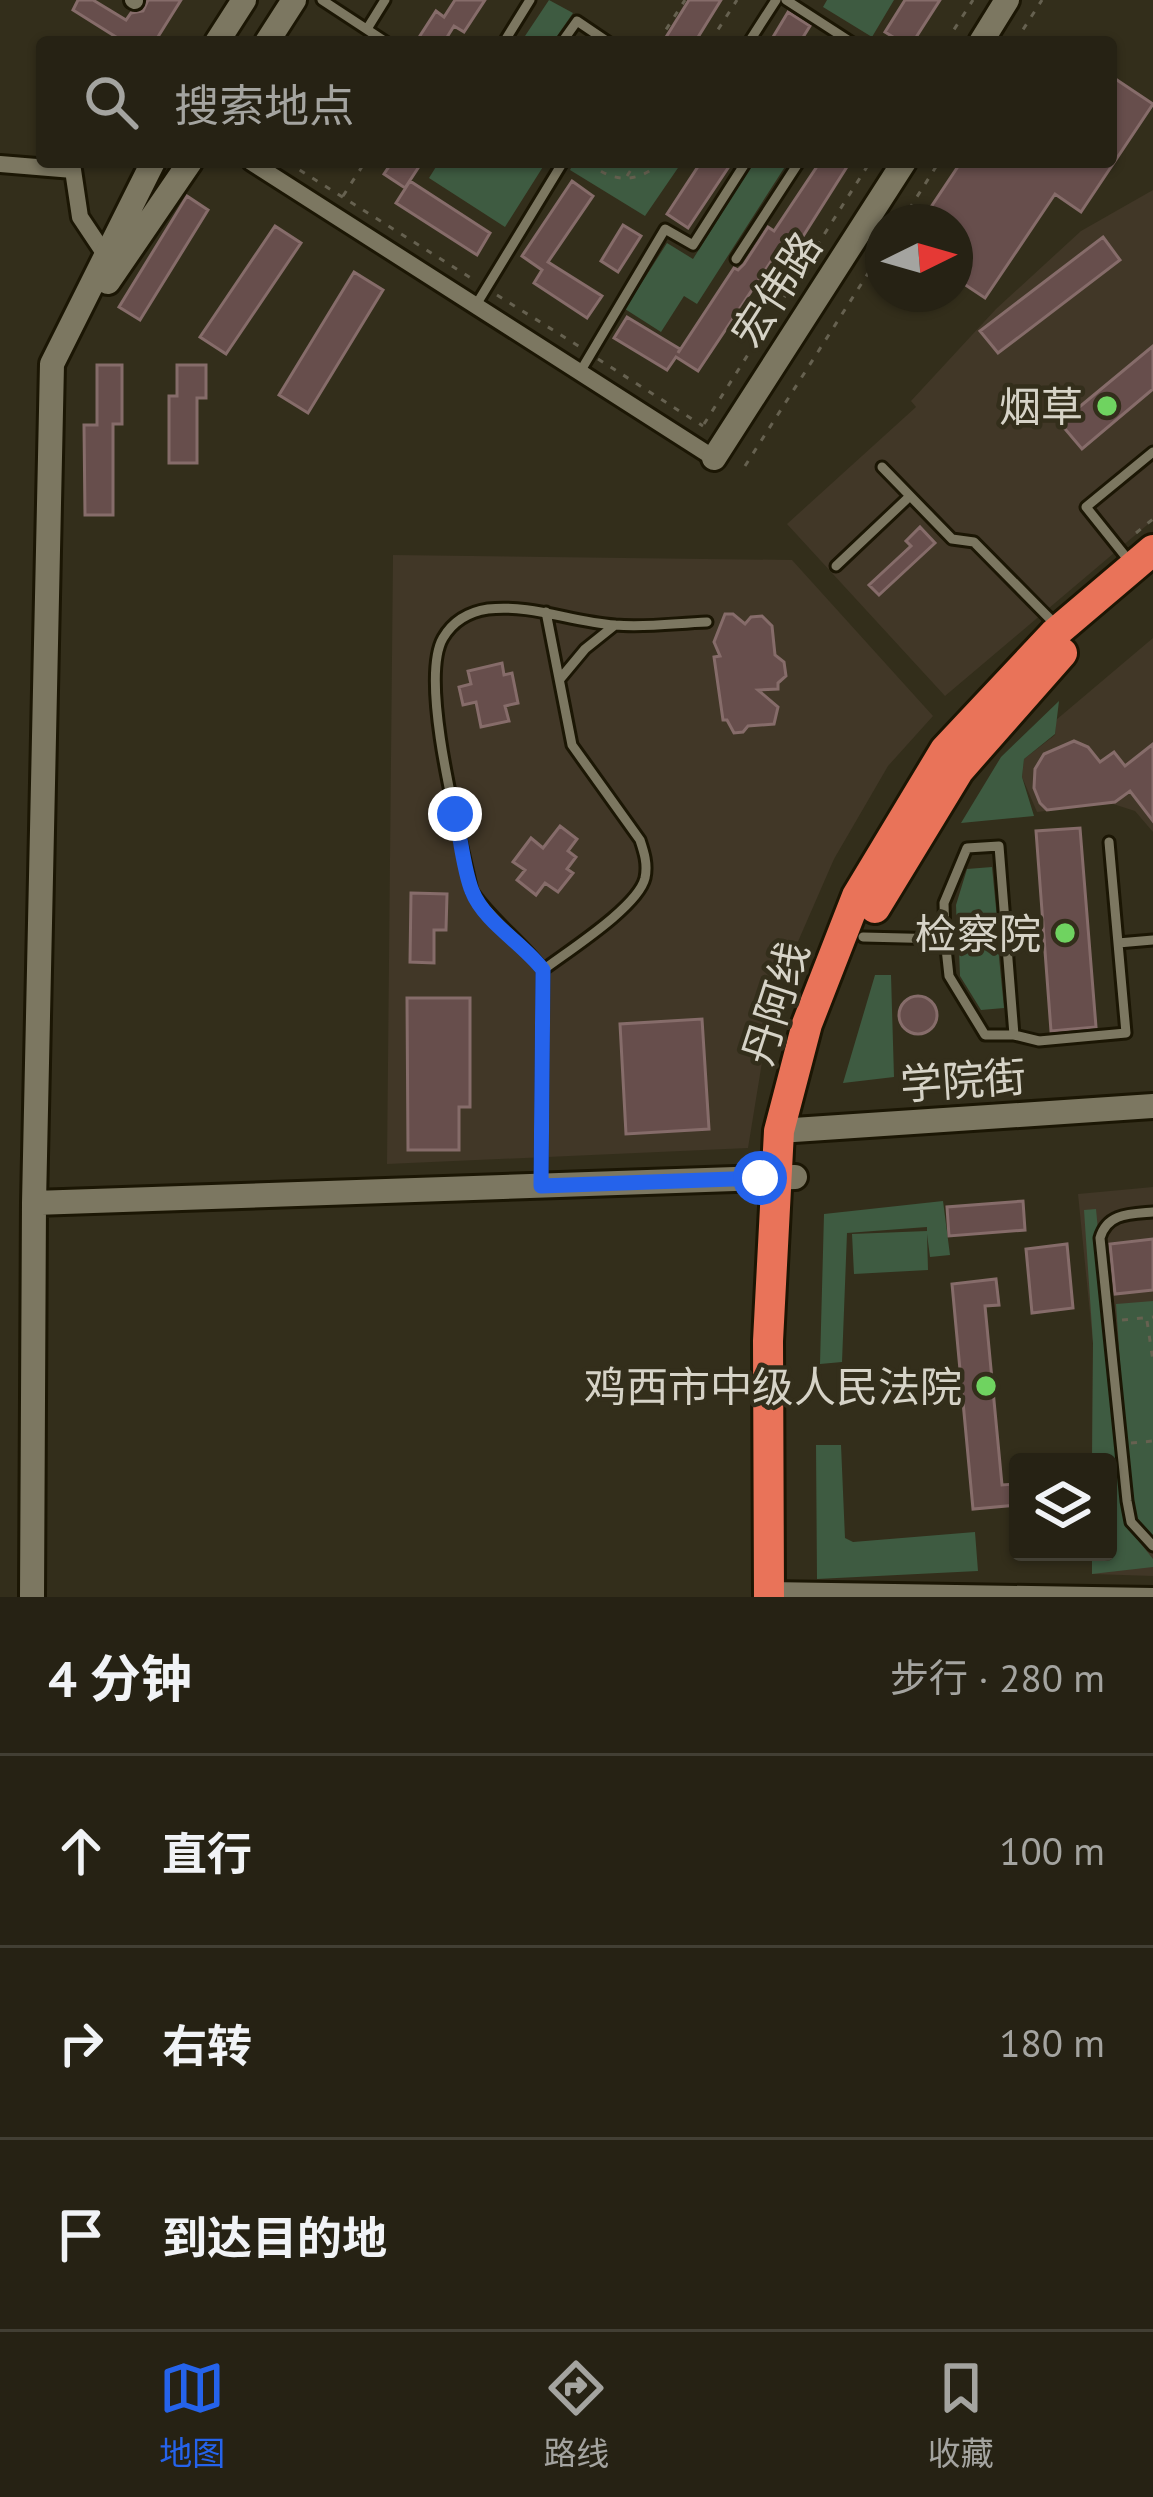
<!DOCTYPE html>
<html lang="zh">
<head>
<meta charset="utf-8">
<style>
	:root { --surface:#262214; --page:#2e2a1d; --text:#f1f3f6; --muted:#a4a4a0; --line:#423f34; --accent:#2563eb }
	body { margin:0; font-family:"PT Sans","Noto Sans SC",sans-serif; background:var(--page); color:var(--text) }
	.controls { position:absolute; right:36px; bottom:36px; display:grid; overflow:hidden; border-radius:12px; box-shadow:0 3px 9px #0004 }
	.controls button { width:108px; height:108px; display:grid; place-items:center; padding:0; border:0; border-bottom:3px solid var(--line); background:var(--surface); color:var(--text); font:60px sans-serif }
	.compass { position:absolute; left:865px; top:204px; width:108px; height:108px; border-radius:50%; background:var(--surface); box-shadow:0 3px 9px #0004; rotate:85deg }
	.stop { position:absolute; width:36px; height:36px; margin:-27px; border:9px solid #2563eb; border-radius:50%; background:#fff }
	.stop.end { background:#2563eb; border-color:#fff; box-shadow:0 3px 12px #0008 }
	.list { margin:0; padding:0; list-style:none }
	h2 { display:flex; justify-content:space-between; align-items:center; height:156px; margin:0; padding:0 48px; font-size:51px }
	h2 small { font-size:39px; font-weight:400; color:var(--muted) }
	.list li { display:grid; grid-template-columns:78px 1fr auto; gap:36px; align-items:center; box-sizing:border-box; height:192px; padding:0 48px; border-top:3px solid var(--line) }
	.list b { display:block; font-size:45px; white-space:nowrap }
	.list em { font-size:39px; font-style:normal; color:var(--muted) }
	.icon { flex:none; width:66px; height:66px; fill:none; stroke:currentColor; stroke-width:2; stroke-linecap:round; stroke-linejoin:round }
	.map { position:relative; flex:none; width:1153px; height:1597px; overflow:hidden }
	.search { position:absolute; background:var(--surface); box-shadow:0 3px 9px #0004; left:36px; right:36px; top:36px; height:132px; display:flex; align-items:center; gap:30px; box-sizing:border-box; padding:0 42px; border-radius:12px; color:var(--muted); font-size:45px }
	.sheet { height:732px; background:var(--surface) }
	nav { display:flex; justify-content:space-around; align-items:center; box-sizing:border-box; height:168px; border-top:3px solid var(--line); background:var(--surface); font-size:33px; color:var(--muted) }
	nav a { display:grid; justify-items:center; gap:6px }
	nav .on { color:var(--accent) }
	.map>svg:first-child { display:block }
</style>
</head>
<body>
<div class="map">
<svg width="1153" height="1597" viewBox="0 0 1153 1597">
	<rect width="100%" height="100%" fill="#332e1b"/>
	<path fill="#413727" d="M1153,190v330l-208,176 -158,-172 129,-117 -5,-6 85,-92 85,-78z
		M393,555l399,5 141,156 -45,50 -54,93 -62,142 -24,147 -361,16z
		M1153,638v194l-18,-21 -25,-8 -73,9 -15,-35 2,-18 31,-24 1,-15z
		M1153,1187v389l-61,-2v-22h16v-90h-16l1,-119 -15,-149z"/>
	<path fill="#3e5b41" d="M549,0l24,13 -20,29h-32z
		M827,0h67l-22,37 -49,-30z
		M439,162h107l-41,65 -76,-49z
		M574,162h108l-37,54 -75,-46z
		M754,162h34l-91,142 -13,-8 -23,36 -36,-23 42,-66 26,16z
		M1059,701l-4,33 -31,25 -2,18 12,39 -73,7 40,-66z
		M992,867l6,61 -41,3 -1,-26 11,-36z
		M998,947l6,61 -23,2 -21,-34 -1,-26z
		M875,975h16l3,102 -51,6z
		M943,1201l7,54 -20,2 -3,-23 1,36 -74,4 -2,-40 75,-3v-4l-80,6 -5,129 -22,2 4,-150z
		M1096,1209l30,316 27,34v8l-61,7v-22h16v-90h-16l1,-119 -9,-133z
		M1153,1301v241l-19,-21 -5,-24 -13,-193z
		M816,1445h25l4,93 8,4 122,-10 3,39 -161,8z"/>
	<path fill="#674e4c" stroke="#866c6a" stroke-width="3" d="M78,0h15l33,20 5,-7 12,-2 5,-11h33l-25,40 -9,2h-34l3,-5 -43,-27z
		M455,0h30l-21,32 -10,-6 -10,16h-28l20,-31 8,6z
		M689,0h32l-26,42h-32z
		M905,0h35l-27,42h-12l-16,-10z
		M788,12l22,14 -10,16h-30z
		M1111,76l42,28 -72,108 -26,-18 -70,104 -30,-20v-56h-34l40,-60h150z
		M392,162h30l-17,26 -21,-14z
		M701,162h31l-44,66 -21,-14z
		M820,162h30l-55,87 -11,-7 -86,129 -22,-14 -9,13 -53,-32 13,-21 53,32 -2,4 56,-85 4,2 6,-6 24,-37 6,4z
		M410,181l80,52 -13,22 -81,-52z
		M572,181l21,15 -45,66 54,34 -15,22 -53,-35 8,-13 -20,-14z
		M187,196l21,14 -68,110 -21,-13z
		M623,225l18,11 -23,36 -17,-11z
		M275,226l26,17 -75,111 -26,-17z
		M1103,237l17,23 -122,93 -18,-22z
		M354,272l29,18 -75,123 -29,-18z
		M1153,346v43l-71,60 -22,-26z
		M97,365h25v59h-9v91h-28l-1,-90h13z
		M177,365h29v33h-9v65h-28v-67h8z
		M920,527l15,16 -56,52 -10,-10 42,-39 -5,-5z
		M725,614h8l12,10 6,-7 11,-1 10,10 3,29 9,7 2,14 -8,7v6l-20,1 20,17 -4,17 -26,2 -5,6 -9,1 -7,-13h-4l-9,-63 6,-1 -6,-14z
		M502,663l2,12 8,-2 6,30 -13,3 4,15 -28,6 -5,-25 -13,3 -4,-18 12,-3 -3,-13z
		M1074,741l14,6 12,15 14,-10 11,14 28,-22v77l-23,-30 -15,11 -68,8 -7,-7 -6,-15 1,-19 9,-15z
		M560,826l17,13 -9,12 8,6 -9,12 6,4 -15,19 -13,-9 -9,12 -19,-15 8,-10 -12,-8 18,-24 12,10z
		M1080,828l16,199 -45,4 -15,-200z
		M411,893l36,1 -1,36h-12v33l-24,-1z
		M899 1015a19 19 0 1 1 38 0a19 19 0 1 1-38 0Z
		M407,998h63v109h-11v43h-51z
		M702,1019l7,110 -83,5 -6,-110z
		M1023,1201l2,29 -76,6 -2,-29z
		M1153,1239v51l-38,4 -5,-50z
		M1067,1244l6,64 -41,5 -6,-64z
		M996,1279l3,26 -14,1 17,179 13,-1 2,21 -44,4 -21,-225z"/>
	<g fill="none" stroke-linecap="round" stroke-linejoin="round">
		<defs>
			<path id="lane" d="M322,0l64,42
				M786,0l65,42
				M367,29l18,-29
				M504,42l26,-42
				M562,42l15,-21 31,21
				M749,42l27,-42
				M736,259l63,-97
				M476,305l87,-143
				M580,372l85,-143 28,16 53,-83
				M882,467l70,72 22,3 82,83
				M1130,562l-44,-55 67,-55
				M836,566l74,-70
				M560,679l25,-30 30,-24
				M999,846l15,189h-29l-36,-59 -4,-37 -1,-36 23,-55z
				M863,937l82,2
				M1118,943l35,-3
				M543,970c25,-19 95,-63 102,-92 3,-14 -1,-26 -5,-38l-68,-95 -26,-133
				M1014,1035l25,6 87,-8 -17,-191
				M541,1185l2,-215c-21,-29 -51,-49 -71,-79 -11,-52 -54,-210 -29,-253 10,-17 25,-26 45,-29 44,-5 83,13 127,16 30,3 62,-2 92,-3
				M1153,1212c-23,2 -46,1 -53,26l27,263 4,21 22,24"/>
			<path id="street" d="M133,0l2,1
				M251,162l463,296
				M0,164l73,6 7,47 26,39
				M769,1590l384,6"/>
			<path id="secondary" d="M217,42l27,-42
				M267,42l27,-42
				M981,42l26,-42
				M108,282l82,-120
				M714,458l190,-296
				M779,1131l374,-25
				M34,1203l761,-26
				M32,1597l2,-394 18,-839 101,-202"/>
			<path id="highway" d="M875,908l84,-138 103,-117
				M769,1597l-1,-256 11,-210 28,-107 50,-128 88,-146 109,-116 99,-84"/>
		</defs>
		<use href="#lane" stroke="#1b1604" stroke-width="15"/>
		<use href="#street" stroke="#1b1604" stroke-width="22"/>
		<use href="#secondary" stroke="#1b1604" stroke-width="30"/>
		<use href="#highway" stroke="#1b1604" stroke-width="36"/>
		<path stroke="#666150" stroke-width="3" stroke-dasharray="6 9" stroke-linecap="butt" d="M658,42l27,-42
			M710,42l27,-42
			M946,42l27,-42
			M1015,42l27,-42
			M287,162l187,118
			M589,162c22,21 49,22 72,0
			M627,176l9,-14
			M343,196l22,-34
			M901,222l38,-60
			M497,295l83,52
			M598,359l105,67
			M704,424l166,-262
			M745,466l138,-216
			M1136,533l17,-14
			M1122,1320l31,-3
			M1147,1321l6,40
			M1131,1443l22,-2"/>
		<use href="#lane" stroke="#7c7761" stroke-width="9"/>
		<use href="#street" stroke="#7c7761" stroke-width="16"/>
		<use href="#secondary" stroke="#7c7761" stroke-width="24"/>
		<use href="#highway" stroke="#e97359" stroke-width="30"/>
	</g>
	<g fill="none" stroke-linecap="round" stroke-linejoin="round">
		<path stroke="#2563eb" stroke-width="15" d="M455,814c6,24 8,54 17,77 13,32 51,52 71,79l-2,216 219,-8"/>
	</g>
	<g fill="#6fd360" stroke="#332e1b" stroke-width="4.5">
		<circle cx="1107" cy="406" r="12"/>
		<circle cx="1065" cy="933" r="12"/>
		<circle cx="986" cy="1386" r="12"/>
	</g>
	<g text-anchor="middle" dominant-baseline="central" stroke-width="9" stroke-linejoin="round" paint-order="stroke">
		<g font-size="42" fill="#d6d3c7" stroke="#332e1b">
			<text transform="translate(776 289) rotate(-57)">宏伟路</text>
			<text transform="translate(775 1003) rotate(-72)">丹阿线</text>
			<text transform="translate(963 1080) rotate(-4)">学院街</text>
		</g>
		<g font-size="42" fill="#d6d3c7" stroke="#332e1b" text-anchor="end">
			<text x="1083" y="406">烟草</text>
			<text x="1041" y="933">检察院</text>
			<text x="962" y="1386">鸡西市中级人民法院</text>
		</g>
	</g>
</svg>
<div class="controls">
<button><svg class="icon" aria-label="layers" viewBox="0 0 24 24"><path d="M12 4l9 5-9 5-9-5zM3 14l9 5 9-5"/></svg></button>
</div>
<svg class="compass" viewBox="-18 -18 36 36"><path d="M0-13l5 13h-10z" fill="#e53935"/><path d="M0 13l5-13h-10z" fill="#a4a4a0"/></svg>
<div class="stop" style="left:760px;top:1178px"></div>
<div class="stop end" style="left:455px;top:814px"></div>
<div class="search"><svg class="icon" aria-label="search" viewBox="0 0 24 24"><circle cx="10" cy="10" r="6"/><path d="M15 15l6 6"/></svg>搜索地点</div>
</div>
<section class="sheet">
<h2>4 分钟<small>步行 · 280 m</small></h2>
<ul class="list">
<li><svg class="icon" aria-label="ahead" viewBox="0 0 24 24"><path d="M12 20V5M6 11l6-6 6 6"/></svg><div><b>直行</b></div><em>100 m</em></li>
<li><svg class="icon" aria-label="right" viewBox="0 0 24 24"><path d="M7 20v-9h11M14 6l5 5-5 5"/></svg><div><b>右转</b></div><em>180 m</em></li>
<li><svg class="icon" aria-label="arrive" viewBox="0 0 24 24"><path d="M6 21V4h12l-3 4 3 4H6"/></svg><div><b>到达目的地</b></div></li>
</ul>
</section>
<nav>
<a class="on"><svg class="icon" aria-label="map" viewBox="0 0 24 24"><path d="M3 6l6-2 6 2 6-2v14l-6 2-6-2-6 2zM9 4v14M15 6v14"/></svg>地图</a>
<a><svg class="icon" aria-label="directions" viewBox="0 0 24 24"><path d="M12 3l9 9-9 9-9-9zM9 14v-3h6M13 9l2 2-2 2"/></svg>路线</a>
<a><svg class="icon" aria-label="saved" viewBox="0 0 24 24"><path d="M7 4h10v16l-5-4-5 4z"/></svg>收藏</a>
</nav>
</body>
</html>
